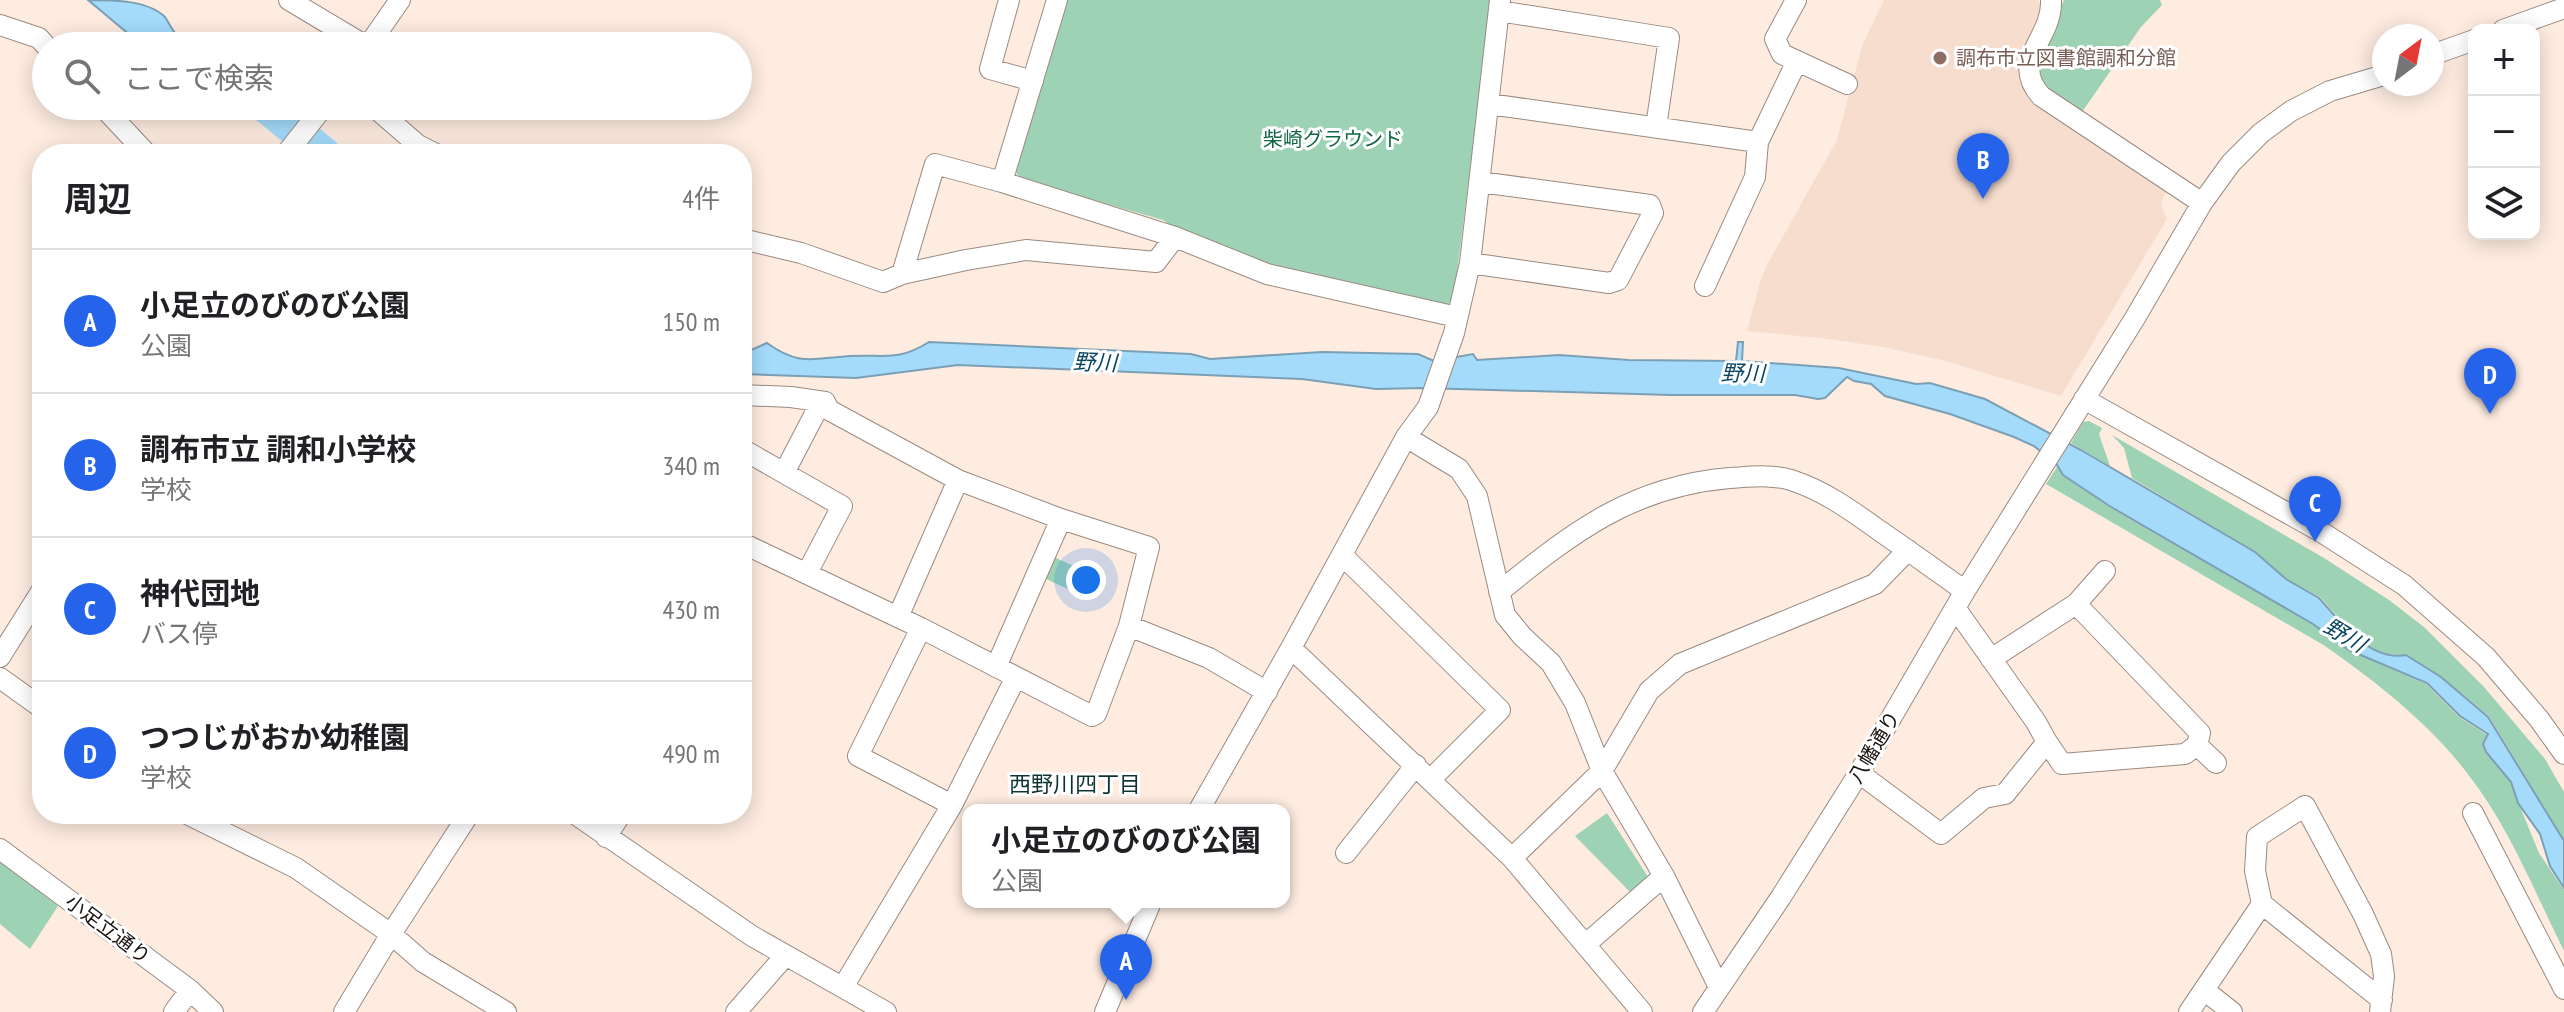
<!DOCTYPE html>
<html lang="ja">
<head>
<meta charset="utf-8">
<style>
	:root { --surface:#fff; --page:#f6f6f6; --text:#202124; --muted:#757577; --line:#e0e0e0; --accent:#2563eb }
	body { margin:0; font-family:"PT Sans Narrow","Noto Sans JP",sans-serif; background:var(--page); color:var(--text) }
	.controls { position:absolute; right:24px; top:24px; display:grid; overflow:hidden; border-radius:16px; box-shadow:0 4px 20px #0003 }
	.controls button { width:72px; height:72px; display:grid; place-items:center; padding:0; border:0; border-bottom:2px solid var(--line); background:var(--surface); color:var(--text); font:40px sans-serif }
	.compass { position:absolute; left:2372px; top:24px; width:72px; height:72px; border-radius:50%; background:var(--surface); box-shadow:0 4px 20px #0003; rotate:32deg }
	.you { position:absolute; left:1086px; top:580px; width:28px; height:28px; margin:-20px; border:6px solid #fff; border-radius:50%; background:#1a73e8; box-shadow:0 0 0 12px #1a73e833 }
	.badge { display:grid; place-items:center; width:52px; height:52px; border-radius:50%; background:var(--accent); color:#fff; font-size:26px; font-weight:700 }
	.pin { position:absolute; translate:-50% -66px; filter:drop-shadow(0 2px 4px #0008) }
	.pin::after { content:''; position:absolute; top:42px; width:28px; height:24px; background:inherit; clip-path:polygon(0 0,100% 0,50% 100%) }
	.popup { position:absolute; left:962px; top:804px; width:328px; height:104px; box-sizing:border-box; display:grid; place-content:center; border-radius:16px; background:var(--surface); filter:drop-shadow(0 2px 6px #0005); font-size:26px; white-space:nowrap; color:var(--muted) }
	.popup b { font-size:30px; color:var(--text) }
	.popup::after { content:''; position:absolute; left:50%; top:100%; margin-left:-16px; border:16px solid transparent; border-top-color:var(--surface) }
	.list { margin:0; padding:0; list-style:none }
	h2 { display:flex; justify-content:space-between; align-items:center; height:104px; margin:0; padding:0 32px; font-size:34px }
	h2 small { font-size:26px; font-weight:400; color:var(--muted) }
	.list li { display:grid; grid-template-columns:52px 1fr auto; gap:24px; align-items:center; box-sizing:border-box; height:144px; padding:0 32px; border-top:2px solid var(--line) }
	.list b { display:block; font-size:30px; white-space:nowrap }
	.list p { margin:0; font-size:26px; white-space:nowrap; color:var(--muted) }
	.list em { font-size:26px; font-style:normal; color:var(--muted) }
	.icon { flex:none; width:44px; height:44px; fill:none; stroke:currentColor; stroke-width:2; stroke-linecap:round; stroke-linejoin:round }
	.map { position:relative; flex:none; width:2564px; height:1012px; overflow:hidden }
	.search { position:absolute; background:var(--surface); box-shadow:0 4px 20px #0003; left:32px; top:32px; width:720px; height:88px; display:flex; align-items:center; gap:20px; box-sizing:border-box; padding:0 28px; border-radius:44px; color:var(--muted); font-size:30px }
	.panel { position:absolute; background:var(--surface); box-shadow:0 4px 20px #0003; left:32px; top:144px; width:720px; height:680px; border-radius:32px }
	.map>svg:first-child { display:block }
</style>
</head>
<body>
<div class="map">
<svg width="2564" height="1012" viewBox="0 0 2564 1012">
	<rect width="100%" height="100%" fill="#feece1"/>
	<path fill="#f6ddce" d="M1884,0h154l6,14 -24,50 -2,13 7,16 142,98 -6,11 1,6 5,11 -106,177 -119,-36 -59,-13 -62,-9 -74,-7 13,-49 8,-19 69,-123 25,-94z"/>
	<path fill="#9ed2b5" d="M1067,0h424l-37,298 -10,11 -179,-44 -87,-35 -15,-10 -143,-41 -6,-10z
		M2064,0h96l2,5 -21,22 -59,85c-13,-7 -34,-15 -41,-29 -11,-18 15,-65 23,-83z
		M2089,421l13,7 -3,6 11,32 -39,-23 12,-21z
		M2112,435l212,123 65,42 35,27 60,60 61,72 19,33v48l-75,-124 -47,-39 -36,-23c-27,5 -46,-13 -67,-28l-3,-11 -16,-18 -33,-18 -31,-27 -124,-74 -8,-30z
		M2057,467l6,9 51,34 198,114 37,26 77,34 33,33 28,18 -5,9 3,8 25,30 29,71 25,37v61c-30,-60 -55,-125 -97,-178 -37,-49 -92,-92 -142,-127l-279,-162z
		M1054,557l39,18 -10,21 -39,-18z
		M1607,813l43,67 -17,15 -58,-59z
		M0,861l58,45 -28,43 -30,-25z"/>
	<path fill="#a4dbfb" stroke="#7b9fb4" stroke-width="2" d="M88,0c25,0 60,0 77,17 7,11 11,21 23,29h-45z
		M929,342l262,12 19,5 112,-7 96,2 16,7 39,-7 4,6 82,-5 70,5 107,1 2,-19h5l-1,19 97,7 77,16 14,-1 55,16 96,51 174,102 31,27 33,19 16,18 3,10c21,14 42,34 68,29l35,22 47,40 76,124v47l-14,-22 -10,-32 -22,-31 -7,-21 -25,-30 -3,-8 5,-10 -28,-18 -33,-33 -78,-33 -36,-26 -202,-117 -48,-32 -6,-10 -23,-19 -20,-9 -64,-23 -65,-18 -14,-12 -17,-3 -7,-4 -22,21 -7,1 -23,-4h-124l-248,-7 -47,1 -74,-10 -344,-14 -102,13 -114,-4v-20l25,-11c33,24 47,15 84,13 34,-2 46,6 78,-14z"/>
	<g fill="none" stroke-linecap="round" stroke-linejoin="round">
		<path stroke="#a4dbfb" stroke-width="34" d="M266,106l58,48"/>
		<defs>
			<path id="minor" d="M289,0l77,46
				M1009,0l-19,69 43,12
				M1796,0l-21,39 7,15 65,30
				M2051,0c2,39 -42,60 -10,96l161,107
				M1499,11l170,27 -13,89
				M0,25l39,13 7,8
				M2503,30l61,-22
				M368,46l32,-46
				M2432,55l42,-15
				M1489,104l269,38
				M102,106l45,48
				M373,106l45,39 18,9
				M286,154l38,-48
				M1002,182l55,-182
				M742,239l59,14 82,29 19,-8 64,-14 60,-10 130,12 19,-25
				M1470,263l139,20 9,-3 35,-67 -3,-8 -170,-23
				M902,274l33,-110 67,18 173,55 92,37 190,43
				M1705,286l50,-109 3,-35 39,-81
				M742,395l49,2 34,5 4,8 129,70 -60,137
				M2084,399l239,134 81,52 82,72 53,62 25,35
				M1406,437l53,32 18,27 28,119 17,21 29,27 24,40 27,68 62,105 55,111
				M742,449l42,24
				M958,480l103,39 88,28 -20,79
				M742,543l179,85 171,88 4,-2 33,-88 80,32 58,34
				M1342,555l158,155 -69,69
				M807,573l35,-67 -58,-33 37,-71
				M1499,592c74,-60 133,-106 231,-114 19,-1 42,-4 61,2 34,11 61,31 89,51 29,20 57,40 85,60
				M1956,609l80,113 11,20
				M921,628l-63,128 94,49
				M1291,648l221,210 130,154
				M0,657l42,-67
				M1991,659l85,-55 29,-33
				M996,667l65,-148
				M0,678l42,30
				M2197,745l19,18
				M1859,773l82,61 43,-36 21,-4 42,-52 15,22 123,-10 12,-9 3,-12 -124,-129
				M1199,810l92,-162 115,-211 22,-30 26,-74 16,-70 30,-263
				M2473,813l91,176
				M187,814l109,54 95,66 32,28 83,50
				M575,814l177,122 134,76
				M606,837l15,-23
				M0,849l190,141 23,22
				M1346,853l70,-88
				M1512,858l90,-87 47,-80 31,-27 195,-80 33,-34
				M1586,944l78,-68
				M843,987l109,-182 64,-128
				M2204,990l28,22
				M174,1012l16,-22
				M344,1012l47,-78 78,-120
				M736,1012l49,-56
				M1105,1012l46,-110
				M1703,1012l78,-115 78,-124 106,-182 170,-273 67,-115 29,-40 30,-30 30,-22 39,-20 54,-16
				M2189,1012l73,-108
				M2380,1012l4,-36 -3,-22 -18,-40 -58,-108 -48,31 -2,34 7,33 120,96"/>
		</defs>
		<use href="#minor" stroke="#9a8a80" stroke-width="22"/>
		<use href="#minor" stroke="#fff" stroke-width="20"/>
	</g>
	<circle fill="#8d6e63" stroke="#fff" stroke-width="3" cx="1940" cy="58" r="8"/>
	<g text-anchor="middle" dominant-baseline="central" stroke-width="6" stroke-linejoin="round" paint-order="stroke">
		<g font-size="20" fill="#785e54" stroke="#fff" text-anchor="start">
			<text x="1956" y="58">調布市立図書館調和分館</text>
		</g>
		<g font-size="20" fill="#164" stroke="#fff">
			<text x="1333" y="139">柴崎グラウンド</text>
		</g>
		<g font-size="20" fill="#1a1410" stroke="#fff">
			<text transform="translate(1874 747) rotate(-59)">八幡通り</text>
			<text transform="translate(108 929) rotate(37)">小足立通り</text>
		</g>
		<g font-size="22" font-style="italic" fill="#0a4660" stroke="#fff">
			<text transform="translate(1095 362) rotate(2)">野川</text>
			<text transform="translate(1743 373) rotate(1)">野川</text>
			<text transform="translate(2345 635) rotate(31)">野川</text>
		</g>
		<g font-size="22" fill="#0f3332" stroke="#fff">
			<text x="1075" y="784">西野川四丁目</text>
		</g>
	</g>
</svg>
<div class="controls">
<button>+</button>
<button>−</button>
<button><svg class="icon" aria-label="layers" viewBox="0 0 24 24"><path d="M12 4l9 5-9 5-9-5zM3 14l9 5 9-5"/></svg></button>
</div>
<svg class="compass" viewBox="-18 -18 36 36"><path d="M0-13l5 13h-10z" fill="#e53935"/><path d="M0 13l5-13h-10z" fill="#757577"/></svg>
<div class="you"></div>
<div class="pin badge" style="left:1126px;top:1000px">A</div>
<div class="popup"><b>小足立のびのび公園</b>公園</div>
<div class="pin badge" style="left:1983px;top:199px">B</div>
<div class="pin badge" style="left:2315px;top:542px">C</div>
<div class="pin badge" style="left:2490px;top:414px">D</div>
<div class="search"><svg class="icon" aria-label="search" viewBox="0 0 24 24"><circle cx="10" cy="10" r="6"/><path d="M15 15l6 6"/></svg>ここで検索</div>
<section class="panel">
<h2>周辺<small>4件</small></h2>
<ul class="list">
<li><span class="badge">A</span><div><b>小足立のびのび公園</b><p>公園</p></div><em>150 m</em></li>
<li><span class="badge">B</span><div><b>調布市立 調和小学校</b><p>学校</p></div><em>340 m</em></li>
<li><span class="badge">C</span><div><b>神代団地</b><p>バス停</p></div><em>430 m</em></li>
<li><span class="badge">D</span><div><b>つつじがおか幼稚園</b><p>学校</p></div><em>490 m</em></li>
</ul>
</section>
</div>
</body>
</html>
